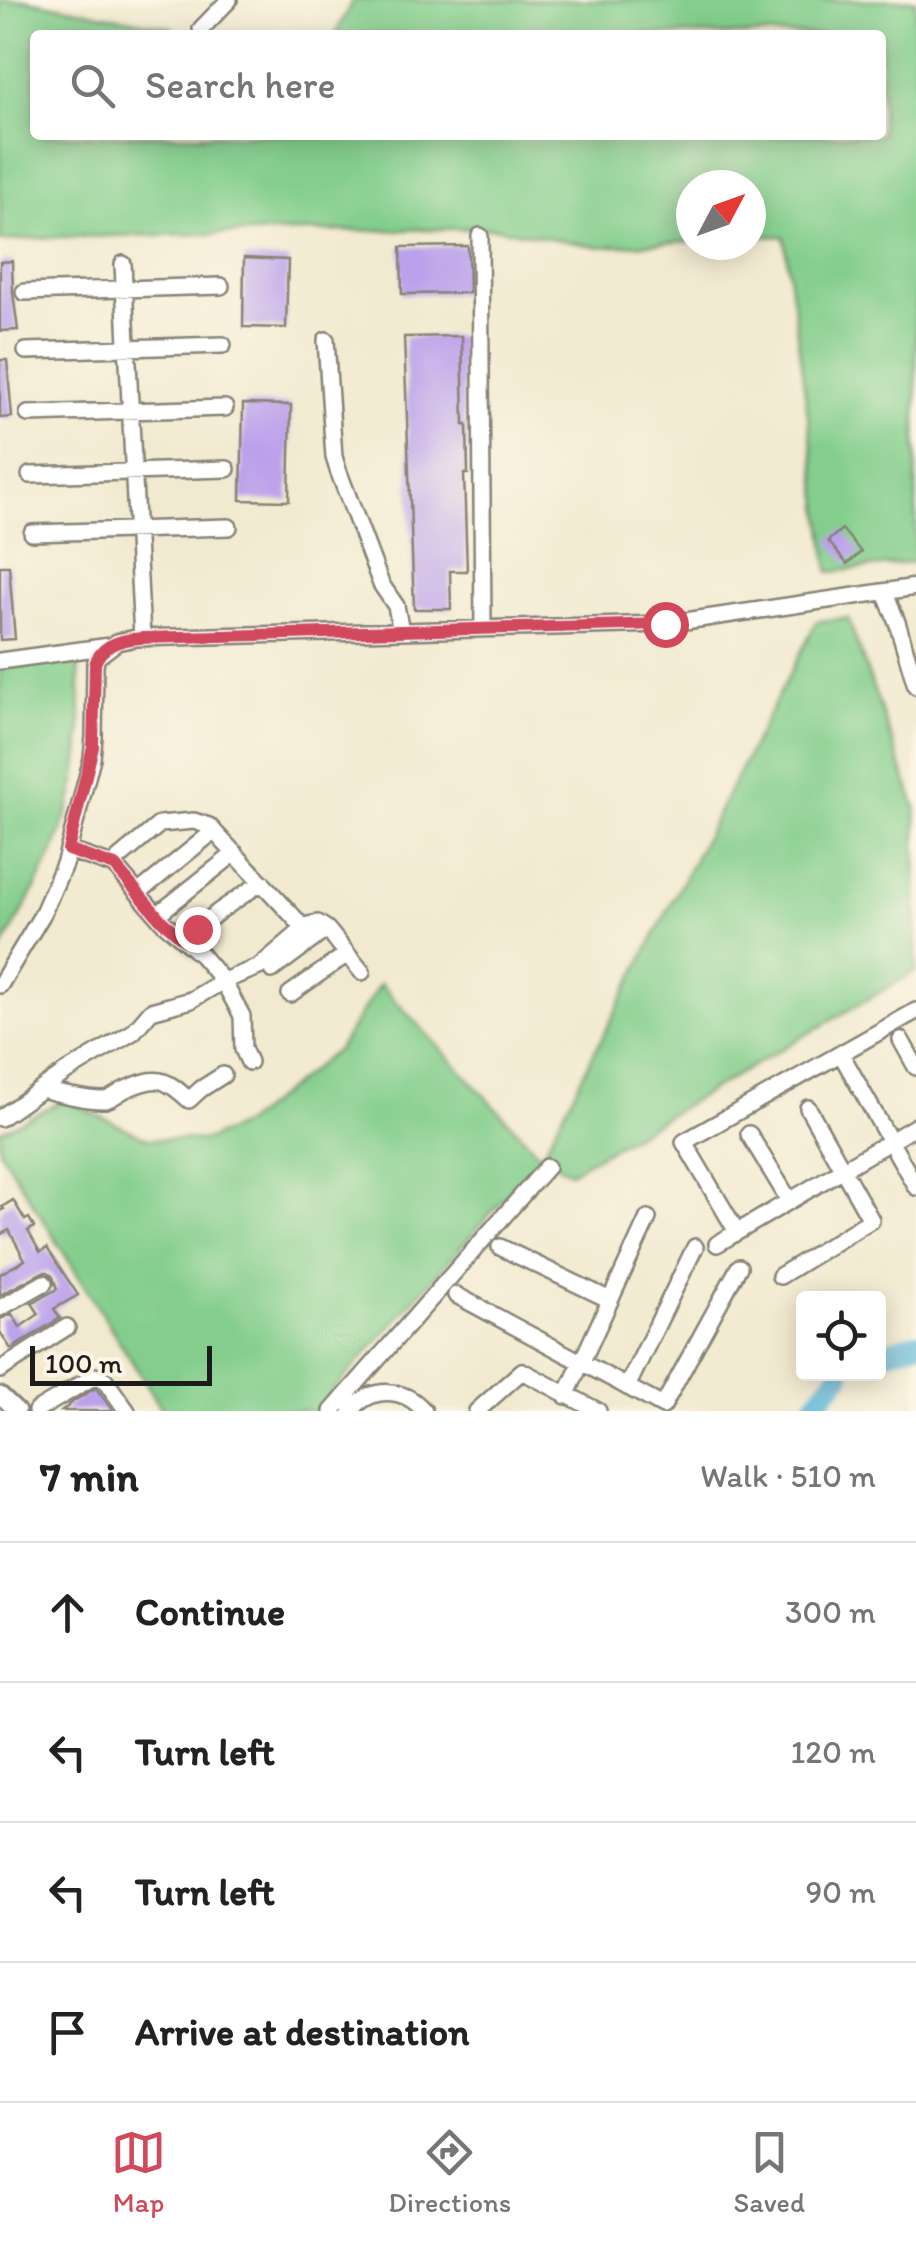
<!DOCTYPE html>
<html lang="en">
<head>
<meta charset="utf-8">
<style>
	:root { --surface:#fff; --page:#f6f6f6; --text:#222; --muted:#767676; --line:#e0e0e0; --accent:#d1495b }
	body { margin:0; font-family:Itim,sans-serif; background:var(--page); color:var(--text) }
	.controls { position:absolute; right:30px; bottom:30px; display:grid; overflow:hidden; border-radius:10px; box-shadow:0 5px 25px #0003 }
	.controls button { width:90px; height:90px; display:grid; place-items:center; padding:0; border:0; border-bottom:2px solid var(--line); background:var(--surface); color:var(--text); font:50px sans-serif }
	.compass { position:absolute; left:676px; top:170px; width:90px; height:90px; border-radius:50%; background:var(--surface); box-shadow:0 5px 25px #0003; rotate:49deg }
	.scale { position:absolute; left:30px; bottom:25px; width:182px; box-sizing:border-box; padding-left:10px; border:5px solid #1c1c1c; border-top:0; font-size:28px; line-height:35px; white-space:nowrap; color:#1c1c1c; -webkit-text-stroke:8px #fcf5e5; paint-order:stroke }
	.stop { position:absolute; width:30px; height:30px; margin:-22px; border:8px solid #d1495b; border-radius:50%; background:#fff }
	.stop.end { background:#d1495b; border-color:#fff; box-shadow:0 2px 10px #0008 }
	.list { margin:0; padding:0; list-style:none }
	h2 { display:flex; justify-content:space-between; align-items:center; height:130px; margin:0; padding:0 40px; font-size:42px }
	h2 small { font-size:32px; font-weight:400; color:var(--muted) }
	.list li { display:grid; grid-template-columns:65px 1fr auto; gap:30px; align-items:center; box-sizing:border-box; height:140px; padding:0 40px; border-top:2px solid var(--line) }
	.list b { display:block; font-size:38px; white-space:nowrap }
	.list em { font-size:32px; font-style:normal; color:var(--muted) }
	.icon { flex:none; width:55px; height:55px; fill:none; stroke:currentColor; stroke-width:2; stroke-linecap:round; stroke-linejoin:round }
	.map { position:relative; flex:none; width:916px; height:1411px; overflow:hidden }
	.search { position:absolute; background:var(--surface); box-shadow:0 5px 25px #0003; left:30px; right:30px; top:30px; height:110px; display:flex; align-items:center; gap:25px; box-sizing:border-box; padding:0 35px; border-radius:10px; color:var(--muted); font-size:38px }
	.sheet { height:690px; background:var(--surface) }
	nav { display:flex; justify-content:space-around; align-items:center; box-sizing:border-box; height:140px; border-top:2px solid var(--line); background:var(--surface); font-size:28px; color:var(--muted) }
	nav a { display:grid; justify-items:center; gap:5px }
	nav .on { color:var(--accent) }
	.map>svg:first-child { display:block }
</style>
</head>
<body>
<div class="map">
<svg width="916" height="1411" viewBox="0 0 916 1411">
	<rect width="100%" height="100%" fill="#fcf5e5"/>
	<filter id="ink" filterUnits="userSpaceOnUse"><feTurbulence type="fractalNoise" baseFrequency=".01" numOctaves="2"/><feDisplacementMap in="SourceGraphic" scale="20" xChannelSelector="R" yChannelSelector="G"/><feConvolveMatrix kernelMatrix="1 2 1 2 8 2 1 2 1" color-interpolation-filters="sRGB"/></filter>
	<filter id="wash" filterUnits="userSpaceOnUse"><feTurbulence type="fractalNoise" baseFrequency=".0048" numOctaves="4" result="noise"/><feDisplacementMap in="SourceGraphic" scale="40" xChannelSelector="R" yChannelSelector="G"/><feGaussianBlur stdDeviation="2.25" result="paint"/><feColorMatrix in="noise" values="0 0 0 0 0 0 0 0 0 0 0 0 0 0 0 0 0 1.4 0 .05"/><feComposite in="paint" operator="in"/></filter>
	<g filter="url(#wash)">
		<rect width="100%" height="100%" fill="#f2ead0"/>
		<path fill="#83ce8c" stroke="#507554" stroke-width="2.5" d="M0,0h27l146,28 -4,7h-134v100h846v-100h-546l18,-35h563v562l-87,10 -45,-336 -33,1v-52h-60v56l-92,6 -103,-19 -435,9 -61,4z
			M848,618l68,190v163l-346,201 -29,-15 -226,254h-152l-163,-260v-20l65,-31 83,39 58,1 38,-16 94,-75 42,-65 161,172 276,-535z
			M77,658c8,62 5,126 -20,184 -15,38 -38,75 -57,111v-285z"/>
		<g fill="none" stroke-linecap="round" stroke-linejoin="round">
			<path stroke="#5bb7d9" stroke-width="22" d="M878,1354l38,-11
				M810,1411l30,-37"/>
		</g>
		<g id="blocks">
			<path fill="#bba0eb" d="M468,246l1,47 -67,1 -1,-47z
				M244,258l44,2 -2,68 -43,-1z
				M12,261l1,32 5,37 -18,1v-69z
				M462,336l2,89h3l1,49h-4l3,97h-17l1,38h-37l-10,-272z
				M0,360h7l5,57 -12,1z
				M243,404l48,1 -2,96 -48,-1z
				M842,529l19,23 -14,12 -19,-23z
				M0,566h9l6,73 -15,1z
				M13,1200l12,20 4,-2 5,9 -6,4 12,21 7,-4 31,47 -24,14 6,9 -49,31 -11,-17v-13l12,-5 8,13 19,-13 -7,-11 25,-14 -4,-12 -5,-5h-5l-43,23v-21l25,-14 -16,-30 -9,5v-24l4,-2 -2,-2z
				M96,1388l17,23h-51l12,-10z"/>
		</g>
	</g>
	<g filter="url(#ink)">
		<use href="#blocks" fill-opacity="0" stroke="#878376" stroke-width="2.5"/>
		<g fill="none" stroke-linecap="round" stroke-linejoin="round">
			<defs>
				<path id="minor" d="M201,29l28,-29
					M480,236l3,393
					M123,264l19,374
					M24,292l197,-6
					M326,340l8,117 4,13 43,114 15,22 5,25
					M26,351l197,-6
					M28,414l197,-6
					M30,475l197,-6
					M32,533l197,-6
					M885,593l12,29 19,64
					M0,661l110,-15
					M68,850l47,16 47,55 39,34 22,26 19,35 1,33 6,13
					M115,866l4,-8 41,-34 34,-3 15,5 95,102
					M138,893l76,-62
					M157,915l78,-62
					M184,940l34,-28 44,-30
					M272,970l55,-41
					M0,985l42,-70 23,-53 27,-104 2,-21 1,-72 2,-8 20,-15 19,-4 529,-14 251,-37
					M290,994l57,-40
					M901,1040l15,27
					M841,1054l75,133
					M42,1089c12,4 50,12 63,11 7,-1 14,-8 21,-11 32,-14 39,-11 63,11l12,-11 22,-14
					M0,1118l66,-46 67,-40 18,-21 40,-11 32,-19 36,-14 49,-42 10,-2 9,6 35,43
					M749,1134l40,66
					M737,1232l-53,-90 232,-131
					M717,1244l199,-118
					M500,1247l110,53
					M780,1276l91,-56 -63,-112
					M456,1295l207,111 76,-139
					M0,1308l44,-25
					M0,1370l67,-43
					M627,1387l68,-140
					M0,1395l17,16
					M566,1396l82,-178
					M36,1411l59,-35 10,4 22,31
					M332,1411l215,-244
					M351,1411c20,-25 53,-24 73,0
					M477,1411l45,-40 76,40"/>
			</defs>
			<use href="#minor" stroke="#878376" stroke-width="20"/>
			<use href="#minor" stroke="#fff" stroke-width="15"/>
		</g>
	</g>
	<g fill="none" stroke-linecap="round" stroke-linejoin="round" filter="url(#ink)">
		<path stroke="#d1495b" stroke-width="12" d="M197,929l-13,11 -22,-19 -47,-55 -47,-16 25,-103 2,-83c6,-20 28,-25 47,-26l523,-14"/>
	</g>
</svg>
<div class="controls">
<button><svg class="icon" aria-label="locate" viewBox="0 0 24 24"><circle cx="12" cy="12" r="6"/><path d="M12 2v4M12 18v4M2 12h4M18 12h4"/></svg></button>
</div>
<svg class="compass" viewBox="-18 -18 36 36"><path d="M0-13l5 13h-10z" fill="#e53935"/><path d="M0 13l5-13h-10z" fill="#767676"/></svg>
<div class="scale">100 m</div>
<div class="stop" style="left:665px;top:624px"></div>
<div class="stop end" style="left:197px;top:929px"></div>
<div class="search"><svg class="icon" aria-label="search" viewBox="0 0 24 24"><circle cx="10" cy="10" r="6"/><path d="M15 15l6 6"/></svg>Search here</div>
</div>
<section class="sheet">
<h2>7 min<small>Walk · 510 m</small></h2>
<ul class="list">
<li><svg class="icon" aria-label="ahead" viewBox="0 0 24 24"><path d="M12 20V5M6 11l6-6 6 6"/></svg><div><b>Continue</b></div><em>300 m</em></li>
<li><svg class="icon" aria-label="left" viewBox="0 0 24 24"><path d="M17 20v-9H6M10 6l-5 5 5 5"/></svg><div><b>Turn left</b></div><em>120 m</em></li>
<li><svg class="icon" aria-label="left" viewBox="0 0 24 24"><path d="M17 20v-9H6M10 6l-5 5 5 5"/></svg><div><b>Turn left</b></div><em>90 m</em></li>
<li><svg class="icon" aria-label="arrive" viewBox="0 0 24 24"><path d="M6 21V4h12l-3 4 3 4H6"/></svg><div><b>Arrive at destination</b></div></li>
</ul>
</section>
<nav>
<a class="on"><svg class="icon" aria-label="map" viewBox="0 0 24 24"><path d="M3 6l6-2 6 2 6-2v14l-6 2-6-2-6 2zM9 4v14M15 6v14"/></svg>Map</a>
<a><svg class="icon" aria-label="directions" viewBox="0 0 24 24"><path d="M12 3l9 9-9 9-9-9zM9 14v-3h6M13 9l2 2-2 2"/></svg>Directions</a>
<a><svg class="icon" aria-label="saved" viewBox="0 0 24 24"><path d="M7 4h10v16l-5-4-5 4z"/></svg>Saved</a>
</nav>
</body>
</html>
